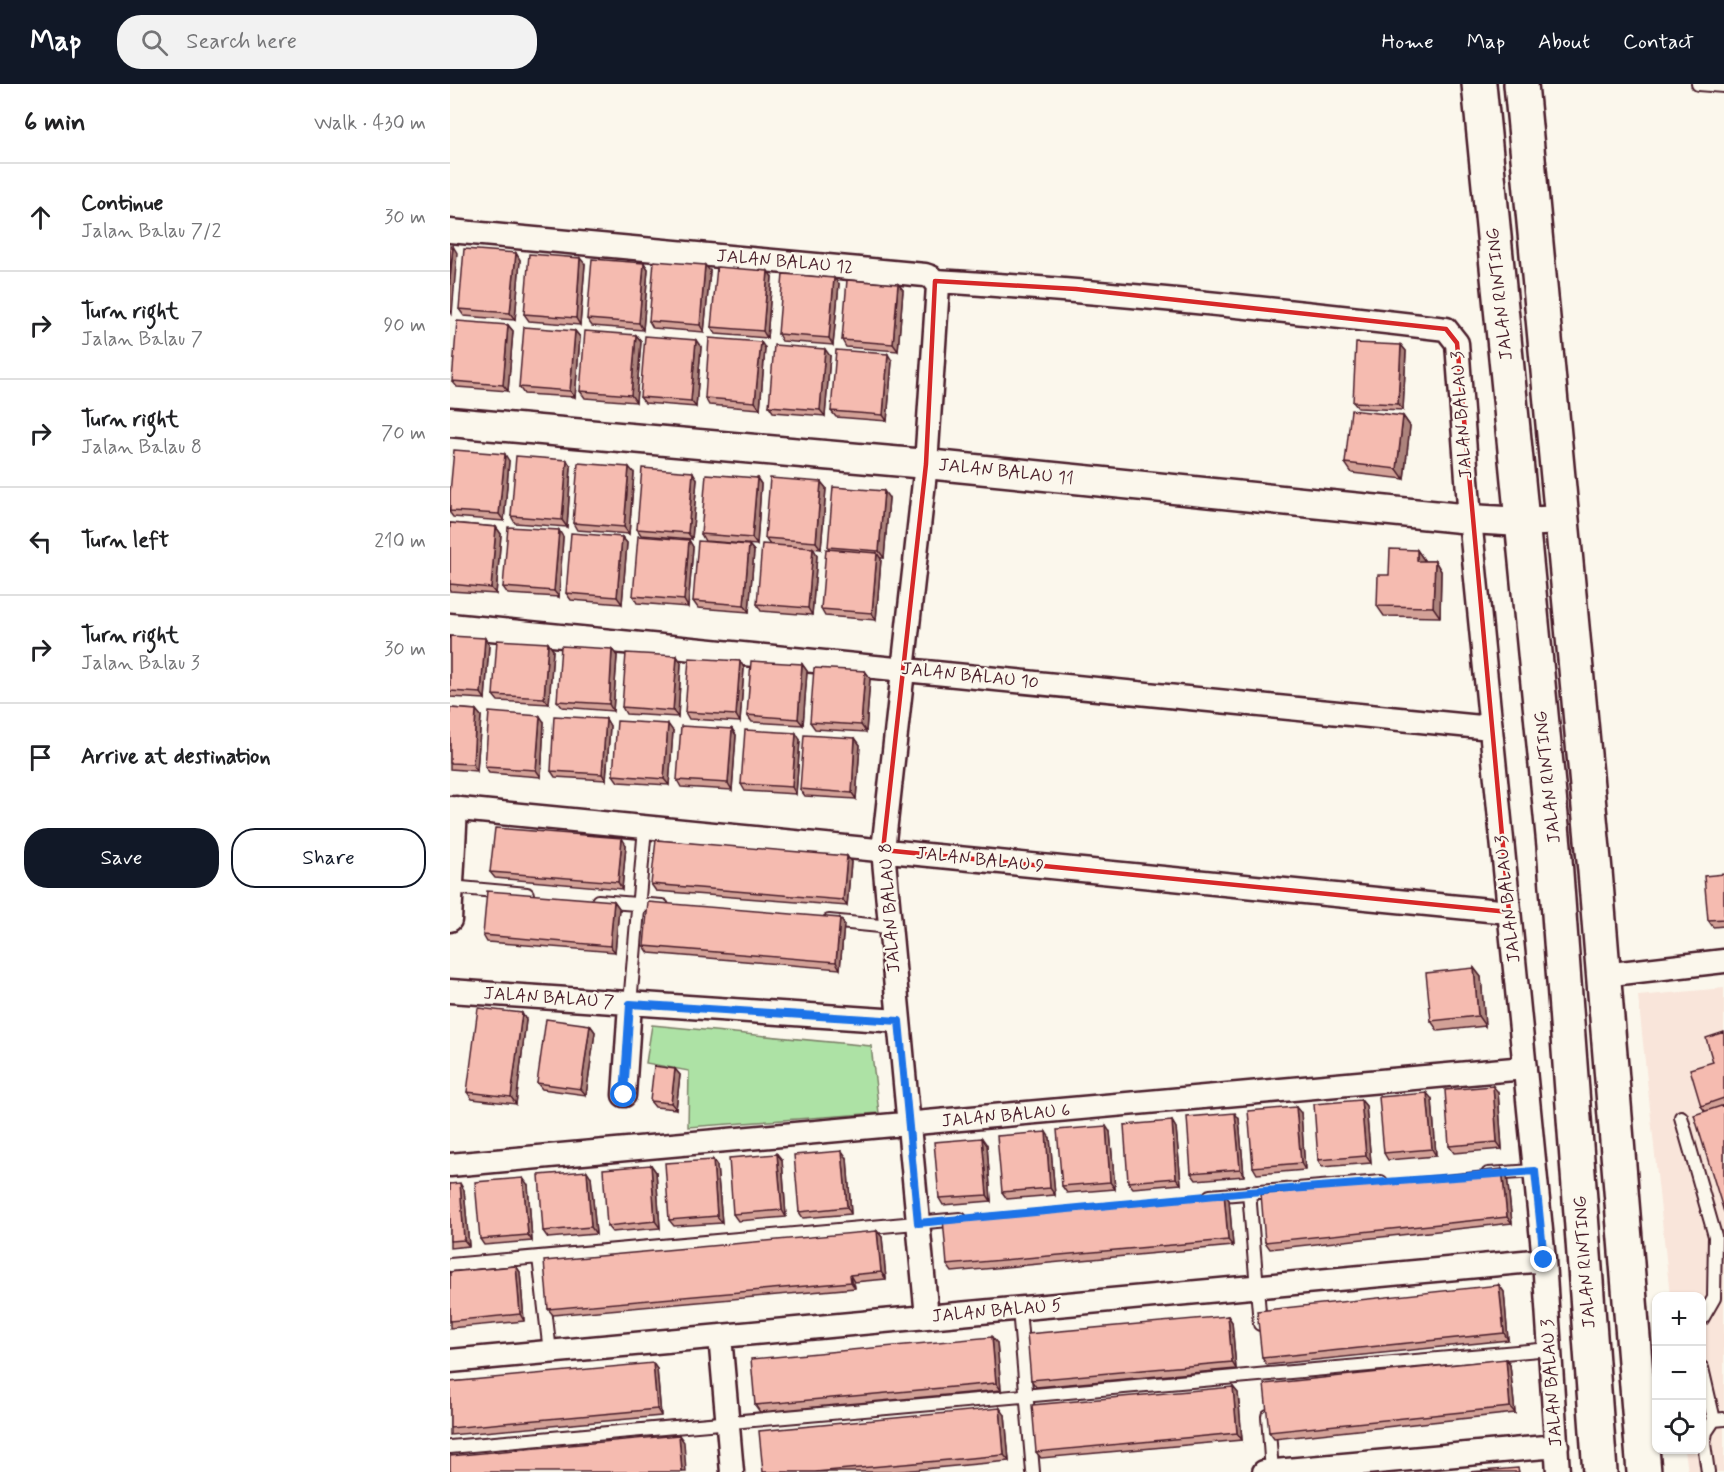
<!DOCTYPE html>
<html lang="en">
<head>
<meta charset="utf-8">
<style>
	:root { --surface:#fff; --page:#f2f2f2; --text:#202124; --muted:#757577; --line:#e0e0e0; --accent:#111827 }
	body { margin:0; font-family:Mynerve,sans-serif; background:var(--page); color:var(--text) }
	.controls { position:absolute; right:18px; bottom:18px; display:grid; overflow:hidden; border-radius:12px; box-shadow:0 2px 4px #0004 }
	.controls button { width:54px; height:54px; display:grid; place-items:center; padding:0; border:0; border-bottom:2px solid var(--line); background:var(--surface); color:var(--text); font:30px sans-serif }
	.stop { position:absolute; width:18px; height:18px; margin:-14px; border:4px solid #1a73e8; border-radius:50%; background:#fff }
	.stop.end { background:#1a73e8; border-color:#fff; box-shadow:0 2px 6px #0008 }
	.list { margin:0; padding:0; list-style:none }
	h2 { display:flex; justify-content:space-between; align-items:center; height:78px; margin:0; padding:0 24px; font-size:26px }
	h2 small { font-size:20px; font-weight:400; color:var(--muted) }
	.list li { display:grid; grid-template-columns:39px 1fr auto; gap:18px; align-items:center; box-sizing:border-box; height:108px; padding:0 24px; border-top:2px solid var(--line) }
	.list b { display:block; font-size:22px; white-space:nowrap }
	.list p { margin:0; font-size:20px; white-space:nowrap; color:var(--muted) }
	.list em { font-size:20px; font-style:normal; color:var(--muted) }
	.actions { display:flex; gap:12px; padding:18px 24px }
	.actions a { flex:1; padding:14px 0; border:2px solid var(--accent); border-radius:24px; text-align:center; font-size:21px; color:var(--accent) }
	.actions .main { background:var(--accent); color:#fff }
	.icon { flex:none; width:33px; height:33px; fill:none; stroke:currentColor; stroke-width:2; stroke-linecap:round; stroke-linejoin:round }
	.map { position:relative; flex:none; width:1274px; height:1388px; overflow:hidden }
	header { display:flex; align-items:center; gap:36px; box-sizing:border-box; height:84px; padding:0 30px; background:var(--accent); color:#fff }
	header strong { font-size:28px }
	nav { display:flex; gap:33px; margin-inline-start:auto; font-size:21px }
	.search { width:420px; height:54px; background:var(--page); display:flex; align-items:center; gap:15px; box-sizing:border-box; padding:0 21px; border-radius:24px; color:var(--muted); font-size:22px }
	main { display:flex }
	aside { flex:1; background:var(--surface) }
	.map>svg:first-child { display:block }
</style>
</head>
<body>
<header>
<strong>Map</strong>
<div class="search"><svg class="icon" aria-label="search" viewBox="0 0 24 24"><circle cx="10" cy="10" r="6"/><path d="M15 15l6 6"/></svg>Search here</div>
<nav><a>Home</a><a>Map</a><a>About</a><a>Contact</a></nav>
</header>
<main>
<aside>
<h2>6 min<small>Walk · 430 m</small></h2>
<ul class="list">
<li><svg class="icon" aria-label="ahead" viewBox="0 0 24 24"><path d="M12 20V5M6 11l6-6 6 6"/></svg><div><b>Continue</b><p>Jalan Balau 7/2</p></div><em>30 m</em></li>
<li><svg class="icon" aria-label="right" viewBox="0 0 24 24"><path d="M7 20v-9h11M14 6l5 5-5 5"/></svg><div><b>Turn right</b><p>Jalan Balau 7</p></div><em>90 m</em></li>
<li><svg class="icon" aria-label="right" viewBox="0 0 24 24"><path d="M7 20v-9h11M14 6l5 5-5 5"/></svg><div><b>Turn right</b><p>Jalan Balau 8</p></div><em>70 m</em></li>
<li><svg class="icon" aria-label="left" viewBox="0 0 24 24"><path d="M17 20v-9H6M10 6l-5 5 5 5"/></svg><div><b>Turn left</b></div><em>210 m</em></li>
<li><svg class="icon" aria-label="right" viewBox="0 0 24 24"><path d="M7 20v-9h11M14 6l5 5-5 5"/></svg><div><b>Turn right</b><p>Jalan Balau 3</p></div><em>30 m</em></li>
<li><svg class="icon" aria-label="arrive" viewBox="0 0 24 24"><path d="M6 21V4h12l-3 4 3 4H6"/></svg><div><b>Arrive at destination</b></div></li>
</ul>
<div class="actions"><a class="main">Save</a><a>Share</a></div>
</aside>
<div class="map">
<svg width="1274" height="1388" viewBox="0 0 1274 1388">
	<rect width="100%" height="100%" fill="#fbf7ec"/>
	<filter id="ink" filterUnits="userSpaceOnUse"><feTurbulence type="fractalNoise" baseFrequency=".0167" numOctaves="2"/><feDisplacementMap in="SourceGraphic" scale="12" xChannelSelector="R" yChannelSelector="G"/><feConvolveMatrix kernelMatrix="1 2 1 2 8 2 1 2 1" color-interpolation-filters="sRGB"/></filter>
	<g filter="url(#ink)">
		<path fill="#f9e5da" d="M1274,904v484h-36l-3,-22h17v-154h-32l-32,-300z"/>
		<path fill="#ade2a5" stroke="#7c8068" stroke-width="1.5" d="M202,941l219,21 8,67 -191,14 1,-56 -43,-8z"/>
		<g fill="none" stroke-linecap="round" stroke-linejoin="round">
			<defs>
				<path id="service" d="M1248,0l26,2
					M0,803l77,7
					M148,817l64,5
					M379,837l61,6
					M180,920l15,-177
					M1231,1033l34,119 -1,62 -12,21
					M1038,1090l47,-3
					M799,1108l11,132
					M760,1112l171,-14
					M89,1173l11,95
					M0,1181l510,-46
					M569,1225l14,163
					M1252,1284l12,52
					M818,1332l4,56
					M1252,1360h2l2,-12 8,-12 10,-1
					M1254,1360l4,28
					M0,1363l1100,-98"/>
				<path id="minor" d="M0,147l475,44 6,2 7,9 -12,178 -43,386 44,467
					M485,197c171,10 341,28 511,48l11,14 13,176 74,741 14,212
					M0,541l1041,103
					M0,724l1059,104
					M0,836l6,-112
					M1153,891l121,-14
					M0,907l449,30
					M174,1011l6,-91
					M0,1081l1075,-97
					M270,1252l12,136
					M0,1277l1094,-101
					M814,1388l293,-26"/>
				<path id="tertiary" d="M0,338l476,42 544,55 52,3 40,-2"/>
				<path id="secondary" d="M1029,0l75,762 46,626
					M1071,0l74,787 49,601"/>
			</defs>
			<use href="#service" stroke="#4a1f2b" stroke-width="16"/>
			<use href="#minor" stroke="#4a1f2b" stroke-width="27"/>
			<use href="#tertiary" stroke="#4a1f2b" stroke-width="33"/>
			<use href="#secondary" stroke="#4a1f2b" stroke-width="38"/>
			<use href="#service" stroke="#fbf7ec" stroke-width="12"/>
			<use href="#minor" stroke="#fbf7ec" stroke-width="22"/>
			<use href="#tertiary" stroke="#fbf7ec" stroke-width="28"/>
			<use href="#secondary" stroke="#fbf7ec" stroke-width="33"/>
		</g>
		<path fill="#d3a197" stroke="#4a1f2b" stroke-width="1.5" d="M66,169l4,7 -5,60 -51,-4 -5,-7z
			M194,179l4,6 -5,61 -51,-4 -5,-7z
			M135,180l-5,61 -51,-4 -5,-7z
			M260,187l-6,61 -51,-4 -4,-7z
			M322,193l-5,61 -51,-4 -5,-7z
			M389,200l-6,61 -51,-4 -4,-7z
			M448,200l5,6 -5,61 -52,-4 -4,-7z
			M58,241l5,6 -5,60 -51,-4 -5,-6z
			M125,247l5,6 -5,60 -51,-3 -5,-7z
			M186,251l5,6 -5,61 -51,-4 -5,-7z
			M951,261l5,6 -3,59 -45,-2 -5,-6z
			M251,263l-5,60 -51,-4 -5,-6z
			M315,264l-5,61 -51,-4 -4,-7z
			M380,272l-5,60 -52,-4 -4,-6z
			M442,277l-5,60 -51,-4 -5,-6z
			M953,332l7,10 -6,53 -52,-6 -7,-10z
			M59,377l-5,60 -51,-4 -3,-4v-20z
			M121,383l-4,60 -52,-4 -4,-7z
			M184,389l-5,61 -52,-4 -4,-7z
			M307,394l4,6 -4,61 -52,-4 -4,-7z
			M247,395l-5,60 -51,-4 -4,-6z
			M371,398l5,6 -5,61 -51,-4 -5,-7z
			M439,414l-5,60h-4l1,1 -5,61 -51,-4 -4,-7 8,-60 -1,-2z
			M0,439l46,4 5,7 -5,60 -46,-3z
			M113,453l-4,60 -51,-3 -5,-7z
			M172,453l5,6 -5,61 -51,-4 -5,-7z
			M239,456l4,7 -5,60 -51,-4 -4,-7z
			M299,461l5,6 -5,61 -51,-4 -5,-7z
			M363,464l4,7 -5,60 -51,-4 -4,-7z
			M967,466l7,10v1h11l6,10 -1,46 -56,-1 -7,-10 12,-31z
			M0,552l39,9 -4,54 -35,-2z
			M98,559l5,7 -4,54 -51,-3 -5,-6z
			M167,572l-4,55 -51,-4 -5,-6z
			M227,572l4,7 -3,54 -52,-3 -4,-7z
			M290,577l4,7 -4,54 -51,-3 -4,-7z
			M352,580l5,7 -4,54 -51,-3 -5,-7z
			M415,587l5,7 -4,54 -51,-3 -5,-7z
			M0,624l26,2 5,6 -4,55 -27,-2z
			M156,635l4,7 -4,54 -51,-3 -4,-6z
			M94,638l-3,55 -52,-4 -4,-6z
			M282,645l4,6 -4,55 -51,-3 -4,-7z
			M223,647l-4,54 -51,-3 -5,-7z
			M405,654l5,7 -4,54 -51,-3 -5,-7z
			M350,656l-4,54 -51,-3 -4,-7z
			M176,761l-4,44 -127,-11 -5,-6z
			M397,772l4,6 -4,44 -191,-15 -5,-7z
			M1274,790v52l-11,1 -5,-7z
			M164,817l5,7 -4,44 -128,-10 -4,-7z
			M390,834l4,6 -4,45 -191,-16 -5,-7z
			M1024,884l7,9 4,49 -47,5 -7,-10z
			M76,936l-10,84 -44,-5 -5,-7z
			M140,941l5,7 -9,63 -44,-6 -5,-6z
			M1274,948v180l-19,-101 -4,-5 12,-44z
			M225,985l5,6 -4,34 -21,-2 -5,-6z
			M1048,1008l4,57 -48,4 -5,-7z
			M982,1015l4,57 -48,4 -4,-7z
			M911,1016l5,6 5,57 -49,4 -4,-7z
			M851,1029l4,57 -48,4 -4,-7z
			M789,1035l5,57 -48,4 -5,-7z
			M722,1037l4,7 5,56 -48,4 -5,-6z
			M660,1048l5,57 -48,4 -5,-7z
			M600,1054l5,57 -48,4 -5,-7z
			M537,1061l4,56 -48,4 -4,-7z
			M327,1070l5,6 4,57 -48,4 -5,-7z
			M397,1074l4,56 -48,4 -4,-6z
			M263,1076l4,6 5,57 -48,3 -5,-6z
			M201,1081l5,7 4,56 -48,4 -5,-6z
			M1057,1092l5,47 -242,26 -5,-7z
			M141,1093l5,57 -48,4 -5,-7z
			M0,1100l14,6 5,56 -19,2z
			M78,1101l4,56 -48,4 -4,-6z
			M774,1109l5,7 4,46 -281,26 -5,-7z
			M427,1147l5,6 4,42 -32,3 1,6 -302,27 -5,-6z
			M66,1182l4,6 4,49 -74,7v-56z
			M1049,1201l5,7 4,48 -241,25 -5,-7z
			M778,1232l4,6 4,47 -200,18 -5,-7z
			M547,1259l4,47 -241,22 -5,-7z
			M1056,1275l4,6 5,48 -241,26 -5,-7z
			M207,1285l4,47 -211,19v-53z
			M783,1303l5,6 4,47 -201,18 -5,-6z
			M555,1331l4,46 -118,11h-128z"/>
		<path fill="#ac837b" stroke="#4a1f2b" stroke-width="1.5" d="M3,162l4,7 -5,61 -2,-4v-31z
			M66,169l4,7 -5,60 -5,-7z
			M130,174l5,6 -5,61 -4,-7z
			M194,179l4,6 -5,61 -4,-7z
			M255,181l5,6 -6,61 -4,-7z
			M318,187l4,6 -5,61 -4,-7z
			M384,194l5,6 -6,61 -4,-7z
			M448,200l5,6 -5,61 -5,-7z
			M58,241l5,6 -5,60 -5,-6z
			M125,247l5,6 -5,60 -5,-6z
			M186,251l5,6 -5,61 -5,-7z
			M246,256l5,7 -5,60 -5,-6z
			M311,258l4,6 -5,61 -5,-7z
			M951,261l5,6 -3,59 -5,-6z
			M375,265l5,7 -5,60 -5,-6z
			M438,270l4,7 -5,60 -4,-6z
			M953,332l7,10 -6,53 -7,-10z
			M55,370l4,7 -5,60 -5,-7z
			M117,376l4,7 -4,60 -5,-7z
			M179,383l5,6 -5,61 -5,-7z
			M243,388l4,7 -5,60 -4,-6z
			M307,394l4,6 -4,61 -5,-7z
			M371,398l5,6 -5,61 -5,-7z
			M434,407l5,7 -5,60 -5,-7z
			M46,443l5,7 -5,60 -5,-6z
			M109,446l4,7 -4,60 -5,-6z
			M172,453l5,6 -5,61 -5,-7z
			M239,456l4,7 -5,60 -4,-7z
			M299,461l5,6 -5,61 -5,-7z
			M363,464l4,7 -5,60 -4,-7z
			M967,466l7,10 -1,11 -6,-10z
			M427,469l4,6 -5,61 -4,-7z
			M985,477l6,10 -1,46 -7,-10z
			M35,554l4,7 -4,54 -4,-6z
			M98,559l5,7 -4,54 -5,-6z
			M162,565l5,7 -4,55 -4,-7z
			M227,572l4,7 -3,54 -5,-6z
			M290,577l4,7 -4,54 -4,-7z
			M352,580l5,7 -4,54 -5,-6z
			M415,587l5,7 -4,54 -5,-7z
			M26,626l5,6 -4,55 -4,-7z
			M90,632l4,6 -3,55 -5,-7z
			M156,635l4,7 -4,54 -4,-6z
			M218,640l5,7 -4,54 -5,-6z
			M282,645l4,6 -4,55 -4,-7z
			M346,649l4,7 -4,54 -4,-7z
			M405,654l5,7 -4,54 -4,-6z
			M172,754l4,7 -4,44 -4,-7z
			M397,772l4,6 -4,44 -4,-6z
			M164,817l5,7 -4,44 -5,-6z
			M390,834l4,6 -4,45 -4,-7z
			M1024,884l7,9 4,49 -7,-10z
			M72,929l4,7 -10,84 -5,-7z
			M140,941l5,7 -9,63 -5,-6z
			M225,985l5,6 -4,34 -5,-6z
			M1043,1002l5,6 4,57 -5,-7z
			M977,1009l5,6 4,57 -4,-7z
			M911,1016l5,6 5,57 -5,-7z
			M846,1023l5,6 4,57 -4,-7z
			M785,1029l4,6 5,57 -4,-7z
			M722,1037l4,7 5,56 -5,-6z
			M656,1042l4,6 5,57 -5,-7z
			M596,1048l4,6 5,57 -5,-7z
			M532,1054l5,7 4,56 -4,-6z
			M392,1067l5,7 4,56 -4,-7z
			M327,1070l5,6 4,57 -4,-7z
			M263,1076l4,6 5,57 -5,-7z
			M201,1081l5,7 4,56 -5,-7z
			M1052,1085l5,7 5,47 -5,-6z
			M137,1087l4,6 5,57 -5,-7z
			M73,1094l5,7 4,56 -4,-6z
			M10,1099l4,7 5,56 -5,-6z
			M774,1109l5,7 4,46 -5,-6z
			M427,1147l5,6 4,42 -5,-7z
			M66,1182l4,6 4,49 -4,-7z
			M400,1191l4,7 1,6 -4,-6z
			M1049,1201l5,7 4,48 -4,-7z
			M778,1232l4,6 4,47 -4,-7z
			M542,1253l5,6 4,47 -5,-7z
			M1056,1275l4,6 5,48 -5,-6z
			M203,1279l4,6 4,47 -4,-7z
			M783,1303l5,6 4,47 -5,-7z
			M550,1324l5,7 4,46 -5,-6z
			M229,1351l5,7 2,30h-4z"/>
		<path fill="#f5bbb0" stroke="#4a1f2b" stroke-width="1.5" d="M0,162h3l-3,33z
			M14,165l52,4 -6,60 -51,-4z
			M79,170l51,4 -4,60 -52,-4z
			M142,175l52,4 -5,60 -52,-4z
			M204,177l51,4 -5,60 -51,-4z
			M267,183l51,4 -5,60 -52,-4z
			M333,190l51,4 -5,60 -51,-4z
			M397,196l51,4 -5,60 -51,-4z
			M7,237l51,4 -5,60 -51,-4z
			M74,243l51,4 -5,60 -51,-4z
			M135,247l51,4 -5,60 -51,-4z
			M195,252l51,4 -5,61 -51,-4z
			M259,254l52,4 -6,60 -50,-4z
			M906,259l45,2 -3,59 -45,-2z
			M324,261l51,4 -5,61 -51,-4z
			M386,266l52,4 -5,61 -52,-4z
			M901,326l52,6 -6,53 -52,-6z
			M4,366l51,4 -6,60 -49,-3v-18z
			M66,372l51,4 -5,60 -51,-4z
			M128,379l51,4 -5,60 -51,-4z
			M192,384l51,4 -5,61 -51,-4z
			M256,390l51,4 -5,60 -51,-4z
			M320,394l51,4 -5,60 -51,-4z
			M383,403l51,4 -5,60 -51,-4z
			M0,439l46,4 -5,61 -41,-4z
			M58,443l51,3 -5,61 -51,-4z
			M121,449l51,4 -5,60 -51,-4z
			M188,452l51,4 -5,60 -51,-4z
			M248,457l51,4 -5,60 -51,-4z
			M312,460l51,4 -5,60 -51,-4z
			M376,465l51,4 -5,60 -51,-4z
			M940,465l27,1v11h18l-2,46 -56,-1 1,-31h11z
			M0,552l35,2 -4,55 -31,-2z
			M47,556l51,3 -4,55 -51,-3z
			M111,562l51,3 -3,55 -52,-3z
			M176,569l51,3 -4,55 -51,-4z
			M239,574l51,3 -4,54 -51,-3z
			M301,577l51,3 -4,55 -51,-4z
			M364,584l51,3 -4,54 -51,-3z
			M0,624l26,2 -3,54 -23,-1z
			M39,628l51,4 -4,54 -51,-3z
			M104,632l52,3 -4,55 -51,-3z
			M167,637l51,3 -4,55 -51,-4z
			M231,642l51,3 -4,54 -51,-3z
			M295,646l51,3 -4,54 -51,-3z
			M354,651l51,3 -3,55 -52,-4z
			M45,744l127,10 -4,44 -128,-10z
			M206,756l191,16 -4,44 -192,-16z
			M1274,790v45l-16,1 -4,-44z
			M37,807l127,10 -4,45 -127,-11z
			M198,818l192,16 -4,44 -192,-16z
			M1024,884l4,48 -47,5 -5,-48z
			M28,924l44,5 -11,84 -44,-5z
			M96,935l44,6 -9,64 -44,-6z
			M1274,948v66l-23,8 -11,-37 23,-7 -7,-24z
			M204,982l21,3 -4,34 -21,-2z
			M1043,1002l4,56 -48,4 -4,-56z
			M977,1009l5,56 -48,4 -5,-56z
			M911,1016l5,56 -48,4 -4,-56z
			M1274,1021v107l-30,-97z
			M846,1023l5,56 -48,4 -5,-56z
			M785,1029l5,56 -49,4 -4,-56z
			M722,1037l4,57 -48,4 -4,-57z
			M656,1042l4,56 -48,4 -5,-56z
			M596,1048l4,56 -48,4 -5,-56z
			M532,1054l5,57 -48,3 -5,-56z
			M392,1067l5,56 -48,5 -5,-57z
			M327,1070l5,56 -49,4 -4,-56z
			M263,1076l4,56 -48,4 -4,-57z
			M201,1081l4,56 -48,5 -4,-57z
			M1052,1085l5,48 -242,25 -4,-48z
			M137,1087l4,56 -48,4 -4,-56z
			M73,1094l5,57 -48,4 -5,-57z
			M10,1099l4,57 -14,1v-57z
			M774,1109l4,47 -281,25 -4,-46z
			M427,1147l4,41 -31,3 1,7 -303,27 -4,-48z
			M66,1182l4,48 -70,7v-49z
			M1049,1201l5,48 -242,25 -5,-47z
			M778,1232l4,46 -201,18 -4,-46z
			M542,1253l4,46 -241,22 -4,-46z
			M1056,1275l4,48 -241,25 -5,-48z
			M203,1279l4,46 -207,19v-46z
			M783,1303l4,46 -201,19 -4,-47z
			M550,1324l4,47 -189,17h-52l-4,-41z
			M229,1351l3,37h-232v-16z
			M1068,1384l1,4h-50z"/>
	</g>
	<g fill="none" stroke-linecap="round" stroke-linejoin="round" filter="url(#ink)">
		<path stroke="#1a73e8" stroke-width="8" d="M174,1011l6,-91 269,17 19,202 331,-31 286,-21 9,89"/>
	</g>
	<path fill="none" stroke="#d62828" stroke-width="4.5" stroke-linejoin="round" d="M485,197l141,8 370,40 11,14 52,569 -626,-62 43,-386z"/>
	<g text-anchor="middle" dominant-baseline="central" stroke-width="4.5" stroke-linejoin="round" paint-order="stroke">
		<g font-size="18" fill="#4a1f2b" stroke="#fbf7ec">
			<text transform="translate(335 178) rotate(5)">JALAN BALAU 12</text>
			<text transform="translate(1050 210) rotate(-96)">JALAN RINTING</text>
			<text transform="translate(1012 331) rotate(-94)">JALAN BALAU 3</text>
			<text transform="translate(556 388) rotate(6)">JALAN BALAU 11</text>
			<text transform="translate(520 592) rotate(6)">JALAN BALAU 10</text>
			<text transform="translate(1098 693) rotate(-96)">JALAN RINTING</text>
			<text transform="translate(530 776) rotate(6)">JALAN BALAU 9</text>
			<text transform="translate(1058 815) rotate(-96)">JALAN BALAU 3</text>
			<text transform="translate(440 824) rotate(-94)">JALAN BALAU 8</text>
			<text transform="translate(99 914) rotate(4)">JALAN BALAU 7</text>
			<text transform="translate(556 1032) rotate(-5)">JALAN BALAU 6</text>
			<text transform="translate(1135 1178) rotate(-94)">JALAN RINTING</text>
			<text transform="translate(547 1227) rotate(-5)">JALAN BALAU 5</text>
			<text transform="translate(1102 1299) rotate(-94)">JALAN BALAU 3</text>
		</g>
	</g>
</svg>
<div class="controls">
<button>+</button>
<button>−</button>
<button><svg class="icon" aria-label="locate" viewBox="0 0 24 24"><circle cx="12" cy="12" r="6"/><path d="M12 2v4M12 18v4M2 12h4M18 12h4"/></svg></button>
</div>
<div class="stop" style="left:174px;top:1011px"></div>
<div class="stop end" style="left:1094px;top:1176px"></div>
</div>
</main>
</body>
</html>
